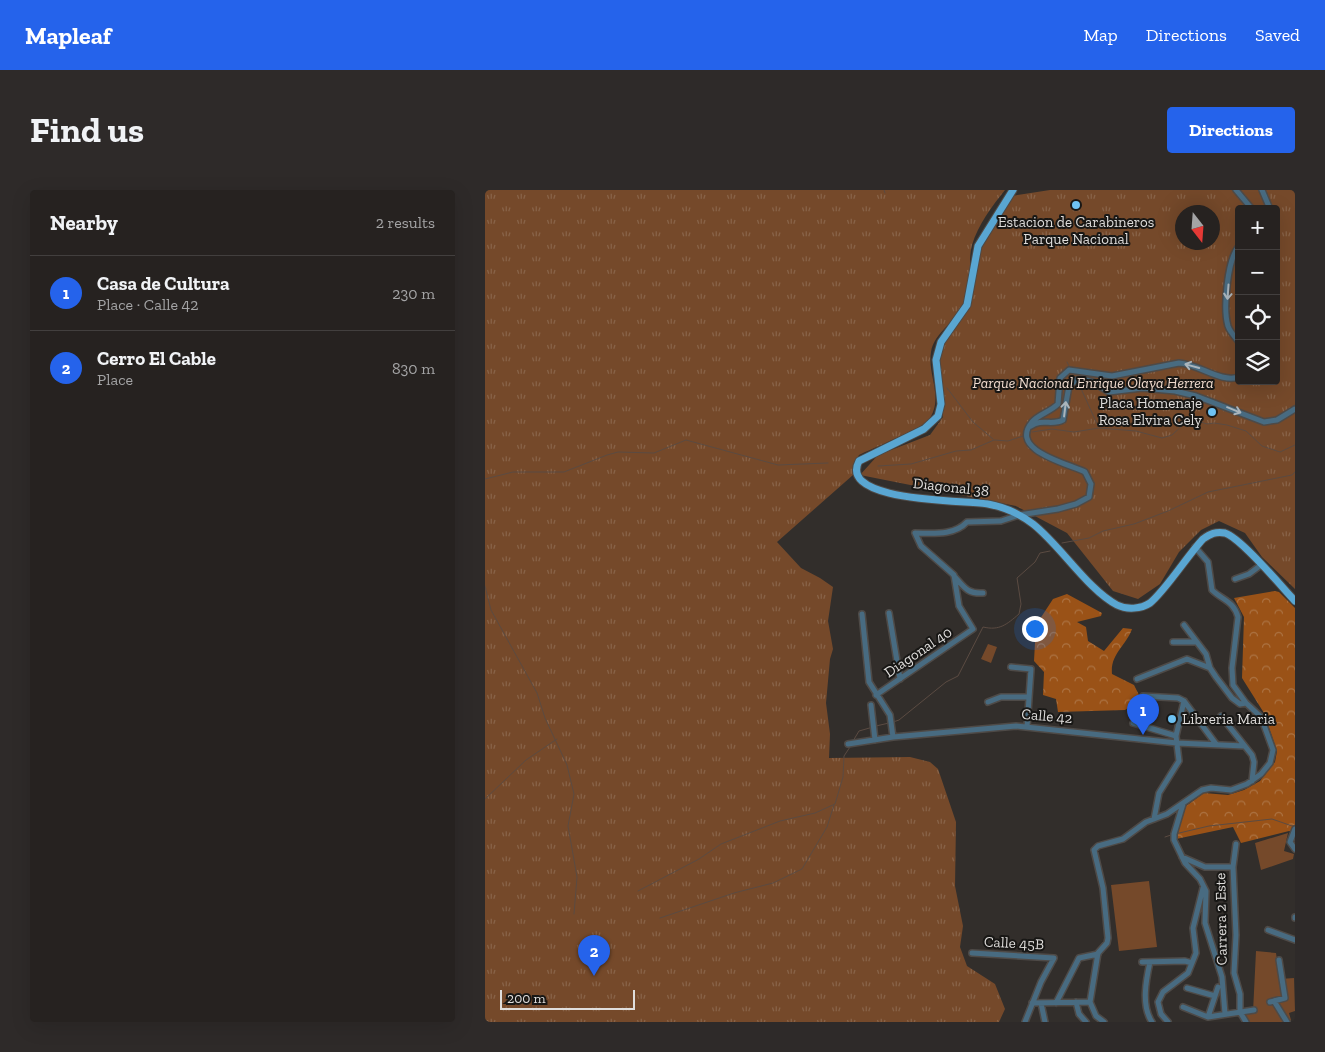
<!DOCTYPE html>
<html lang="en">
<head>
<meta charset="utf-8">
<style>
	:root { --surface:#262220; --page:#2e2a29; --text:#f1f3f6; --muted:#a4a4a5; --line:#423f3e; --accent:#2563eb }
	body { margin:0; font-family:"Zilla Slab",serif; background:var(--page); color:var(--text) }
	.controls { position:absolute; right:15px; top:15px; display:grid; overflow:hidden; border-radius:5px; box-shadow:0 5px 20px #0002 }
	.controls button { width:45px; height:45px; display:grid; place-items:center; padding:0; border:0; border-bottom:1px solid var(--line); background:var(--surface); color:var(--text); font:25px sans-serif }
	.compass { position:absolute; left:690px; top:15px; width:45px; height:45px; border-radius:50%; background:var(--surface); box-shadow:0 5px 20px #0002; rotate:163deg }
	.scale { position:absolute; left:15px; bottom:12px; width:135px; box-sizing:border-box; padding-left:5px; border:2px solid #dfdddb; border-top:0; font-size:14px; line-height:18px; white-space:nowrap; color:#dfdddb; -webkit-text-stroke:4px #181715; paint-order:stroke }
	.you { position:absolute; left:549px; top:438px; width:18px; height:18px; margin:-12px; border:4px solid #fff; border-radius:50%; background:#1a73e8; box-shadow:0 0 0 8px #1a73e833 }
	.badge { display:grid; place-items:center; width:32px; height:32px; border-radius:50%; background:var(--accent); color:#fff; font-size:16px; font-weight:700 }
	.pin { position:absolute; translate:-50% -41px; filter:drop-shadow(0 1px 2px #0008) }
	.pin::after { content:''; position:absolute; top:26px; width:18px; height:15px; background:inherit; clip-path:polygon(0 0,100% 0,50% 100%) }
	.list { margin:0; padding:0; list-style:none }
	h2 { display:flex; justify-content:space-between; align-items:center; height:65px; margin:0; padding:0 20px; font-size:21px }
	h2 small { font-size:16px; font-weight:400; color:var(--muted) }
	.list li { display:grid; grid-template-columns:32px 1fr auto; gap:15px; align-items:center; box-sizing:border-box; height:75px; padding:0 20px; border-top:1px solid var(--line) }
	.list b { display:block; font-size:19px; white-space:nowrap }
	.list p { margin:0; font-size:16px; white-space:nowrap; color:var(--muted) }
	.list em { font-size:16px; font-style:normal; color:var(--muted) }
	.icon { flex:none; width:28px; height:28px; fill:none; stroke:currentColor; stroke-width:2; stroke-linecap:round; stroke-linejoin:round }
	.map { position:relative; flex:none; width:810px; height:832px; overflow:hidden; border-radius:5px }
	header { display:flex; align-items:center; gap:30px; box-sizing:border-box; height:70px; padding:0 25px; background:var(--accent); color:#fff }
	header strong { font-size:24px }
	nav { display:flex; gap:28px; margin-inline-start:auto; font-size:18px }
	.intro { display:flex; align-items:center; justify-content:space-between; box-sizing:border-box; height:120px; padding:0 30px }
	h1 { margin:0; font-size:35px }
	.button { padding:12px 22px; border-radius:5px; background:var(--accent); color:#fff; font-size:18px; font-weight:700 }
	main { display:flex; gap:30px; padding:0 30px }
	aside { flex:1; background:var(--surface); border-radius:5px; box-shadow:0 5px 20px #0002 }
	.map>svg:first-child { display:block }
</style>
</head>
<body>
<header>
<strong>Mapleaf</strong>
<nav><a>Map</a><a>Directions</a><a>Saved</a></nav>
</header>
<div class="intro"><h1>Find us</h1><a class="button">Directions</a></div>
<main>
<aside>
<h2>Nearby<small>2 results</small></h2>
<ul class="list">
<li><span class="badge">1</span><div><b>Casa de Cultura</b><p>Place · Calle 42</p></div><em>230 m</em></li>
<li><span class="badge">2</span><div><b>Cerro El Cable</b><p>Place</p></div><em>830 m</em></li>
</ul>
</aside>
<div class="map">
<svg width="810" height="832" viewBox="0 0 810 832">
	<defs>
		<pattern id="forest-crowns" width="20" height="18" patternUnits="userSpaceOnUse" patternTransform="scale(1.25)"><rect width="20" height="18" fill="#9a5217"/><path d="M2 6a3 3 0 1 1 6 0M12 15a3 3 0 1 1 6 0" fill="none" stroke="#ac7343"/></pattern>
		<pattern id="park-tufts" width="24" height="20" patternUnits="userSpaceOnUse" patternTransform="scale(1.25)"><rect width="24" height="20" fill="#75492a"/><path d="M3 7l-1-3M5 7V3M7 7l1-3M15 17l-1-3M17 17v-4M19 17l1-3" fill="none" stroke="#886348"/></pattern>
	</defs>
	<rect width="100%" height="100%" fill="#322e2b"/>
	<path fill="#75492a" d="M503,454l9,3 -6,16 -10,-4z
		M803,643l-4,18 10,3 -1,5 -32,11 -6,-27z
		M664,691l8,66 -38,4 -8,-66z
		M771,761l20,2 4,26 14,-1 1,33 -6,2 2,7 -2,2h-43l-5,-9 12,-1z"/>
	<path fill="url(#forest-crowns)" d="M790,401l4,1 16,16v224l-6,-1 -48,12 -8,-16 -57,12 10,-33 18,-13 24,2 16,-5 16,-9 15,-19 2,-11 -13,-38 -22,-35 2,-61 -10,-19z
		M582,404l35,19 -1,3 -24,6 9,5 2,14 16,10 19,-23 9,1c-6,17 -22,25 -20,45l22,11 7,14 -16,11 -67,2 -2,-13 -13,-4 1,-23 -10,-11 2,-36 17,-26z"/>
	<path fill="url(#park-tufts)" fill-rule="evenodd" d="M0,0h520c-13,16 -27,35 -33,55 -5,18 2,39 -6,57 -8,18 -32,30 -35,50 -4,24 14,46 -3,69 -4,6 -57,28 -69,34l-6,10v10l-76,67 24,26 19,10 13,9 -5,34 5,28 -3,10 -4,44 4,31 -1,24 81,-1 20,5 8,7 18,53 -1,64 8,40 -3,21 7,19 28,18 10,25 -6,13h-514z
		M565,0h245v399l-33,-32 -17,-24 -26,-12 -18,9 -22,22 -19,32 -22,15 -25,-8 -46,-58 -51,-27 -156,-31 18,-20 52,-20 13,-18 -4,-63 5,-13 17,-22 17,-70 34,-53zM754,19h37v172h-37zM698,22h30v30h-30z"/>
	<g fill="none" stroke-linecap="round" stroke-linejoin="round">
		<path stroke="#5b4b42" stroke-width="1" d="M399,0l1,3
			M582,172l3,6
			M593,192l20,44
			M462,198l26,34 20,17
			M547,242l20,-3 22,3 25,-4 37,3 26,7 10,-3 15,-14 8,-1 12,4 7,-1 13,2 19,6 16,15 18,6 15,-7
			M393,276l33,-2 45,-13 15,-1 23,-10 14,1 15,-5
			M0,289l28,-7h51l43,-17 11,-3 36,1 32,-13 92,25 50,-2
			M577,353l27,-5 14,-7 31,-7 34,-13 40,-19 84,-17 3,-3
			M0,396l6,24 46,83 8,25 22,47 7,29 -6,32 9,51 -3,37
			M408,532l6,-2 47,-38 12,-6 25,-49c17,4 24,-3 36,-13l2,-10 -4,-26 18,-16 5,-9 10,-2
			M391,536l13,-3
			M368,551l6,-10 14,-4
			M0,609l41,-39 31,-21
			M690,644l34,-8 63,-7 23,8
			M680,647l6,-2
			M153,701l61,-32 22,-15 59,-23 35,-8 20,-9 8,-27 1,-21 6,-9
			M175,728l74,-25 39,-10 29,-14 25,-42 7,-22"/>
		<defs>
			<path id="minor" d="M751,0l16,19
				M777,0l8,19
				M754,56c-12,14 -16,63 -11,80 2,6 7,11 11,16
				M546,236c11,-8 21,0 32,-6l6,-34 7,-6 6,-1 11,3 16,10 33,-4 33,3 21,5 68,26 13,-2 18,-11
				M469,386c10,11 13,18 29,17
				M750,389l14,-5 12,-9
				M404,423l11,66
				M377,424l7,68 21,33 3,22
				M699,435l22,29 4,14 6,9 16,21 8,6 6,-1
				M688,452h23
				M526,477l20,2 -4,58
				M652,489l50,-20 23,9
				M391,505l97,-66 -14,-23 -5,-31 -33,-29 -6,-13c17,0 39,3 52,-11l34,-1 18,-6 39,-6 18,-5 13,-7 2,-13 -6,-12c-15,-8 -77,-21 -53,-50 7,-8 18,-10 26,-18l2,-26 9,-8 43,6 67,-13c20,1 41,20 60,14
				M658,506l35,2 6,3 32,43
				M503,512l13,-5h27
				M386,515l4,35
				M736,526l31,39 2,7 -2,19
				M648,533l43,13
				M363,554l45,-7 123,-11 161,17 67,3
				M698,614l-9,30v6l11,23 15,16 6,12 -1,32 17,54 3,37
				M669,629l5,-26 20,-32 -3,-25 8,-35
				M810,639l-5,13 5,7
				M751,654l-3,23 3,68 -2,38 6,21v18l6,10
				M697,667l23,10h28
				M810,727v1
				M783,740l27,10
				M487,763l82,5 -13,24 -16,40
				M657,772l43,-1 7,2
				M665,772c-4,18 -9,44 2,60
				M702,798l28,8
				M789,811l13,21
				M591,812l3,12 7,8
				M785,812l15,-4 -6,-38
				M547,813l58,-1
				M556,813l4,19
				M571,813l23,-45 19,-4
				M698,817l25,10 46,-7
				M723,827l10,-30
				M619,832l-8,-6 -6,-14 8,-49 9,-10 1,-5 -5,-50 -9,-38 4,-4 25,-7 23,-17 21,-8 35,-24 9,-2 20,2 16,-6 14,-10 9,-11 3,-13 -12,-33 -15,-14 -13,-18 -1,-17 6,-51c-4,-16 -16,-17 -26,-27l-4,-28 -13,-15
				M683,832l-7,-8 -3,-12 5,-10 25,-19 8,-20 -3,-25 10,-40"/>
			<path id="major" d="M528,0l-35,56 -11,59 -26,37 -5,18 5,44 -3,12 -14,13 -65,32c-22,42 110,39 129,43 16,3 32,10 45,20 27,21 55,66 84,81 10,5 24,4 33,-2 15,-12 38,-48 53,-64 7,-5 13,-8 22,-6 16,5 56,53 70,68"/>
		</defs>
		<use href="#minor" stroke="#4e4a47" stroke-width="8"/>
		<use href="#major" stroke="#4e4a47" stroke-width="9"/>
		<use href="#minor" stroke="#486b81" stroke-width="5"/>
		<use href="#major" stroke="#59a6d2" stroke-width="7"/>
	</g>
	<defs><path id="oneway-shaft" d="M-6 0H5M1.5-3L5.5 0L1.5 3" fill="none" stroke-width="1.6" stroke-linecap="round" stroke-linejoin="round" transform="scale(1.25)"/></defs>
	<g stroke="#aab5bc">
		<use href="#oneway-shaft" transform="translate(743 102) rotate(94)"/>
		<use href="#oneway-shaft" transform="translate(707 176) rotate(-165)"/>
		<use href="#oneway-shaft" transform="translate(580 219) rotate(-83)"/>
		<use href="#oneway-shaft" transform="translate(749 220) rotate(22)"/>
	</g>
	<g fill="#6ec2f3" stroke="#181715" stroke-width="2">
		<circle cx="591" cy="15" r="5"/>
		<circle cx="727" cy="222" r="5"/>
		<circle cx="687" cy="529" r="5"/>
	</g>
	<g text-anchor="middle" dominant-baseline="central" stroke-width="4" stroke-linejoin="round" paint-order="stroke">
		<g font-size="15" fill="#dfdddb" stroke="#181715">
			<text x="591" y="32">Estacion de Carabineros<tspan x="591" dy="17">Parque Nacional</tspan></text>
			<text x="717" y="213" text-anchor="end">Placa Homenaje<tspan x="717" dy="17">Rosa Elvira Cely</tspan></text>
			<text x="697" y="529" text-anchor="start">Libreria Maria</text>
		</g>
		<g font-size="15" font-style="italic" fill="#f0dbce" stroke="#181715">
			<text x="608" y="193">Parque Nacional Enrique Olaya Herrera</text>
		</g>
		<g font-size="15" fill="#dfdddb" stroke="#181715">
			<text transform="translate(466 297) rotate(6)">Diagonal 38</text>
			<text transform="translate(433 462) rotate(-34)">Diagonal 40</text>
			<text transform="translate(562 526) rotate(5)">Calle 42</text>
			<text transform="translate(736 729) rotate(-91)">Carrera 2 Este</text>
			<text transform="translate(529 753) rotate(3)">Calle 45B</text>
		</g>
	</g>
</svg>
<div class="controls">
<button>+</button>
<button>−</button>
<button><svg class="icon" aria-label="locate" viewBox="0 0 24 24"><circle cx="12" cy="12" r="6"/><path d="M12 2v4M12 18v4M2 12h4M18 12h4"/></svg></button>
<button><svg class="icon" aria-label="layers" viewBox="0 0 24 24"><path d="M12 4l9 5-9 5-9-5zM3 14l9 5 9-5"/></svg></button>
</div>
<svg class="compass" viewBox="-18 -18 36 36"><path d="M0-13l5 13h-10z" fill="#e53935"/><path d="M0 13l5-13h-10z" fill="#a4a4a5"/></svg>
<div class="scale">200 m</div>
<div class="you"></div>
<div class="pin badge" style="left:658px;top:545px">1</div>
<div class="pin badge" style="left:109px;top:786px">2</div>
</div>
</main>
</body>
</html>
